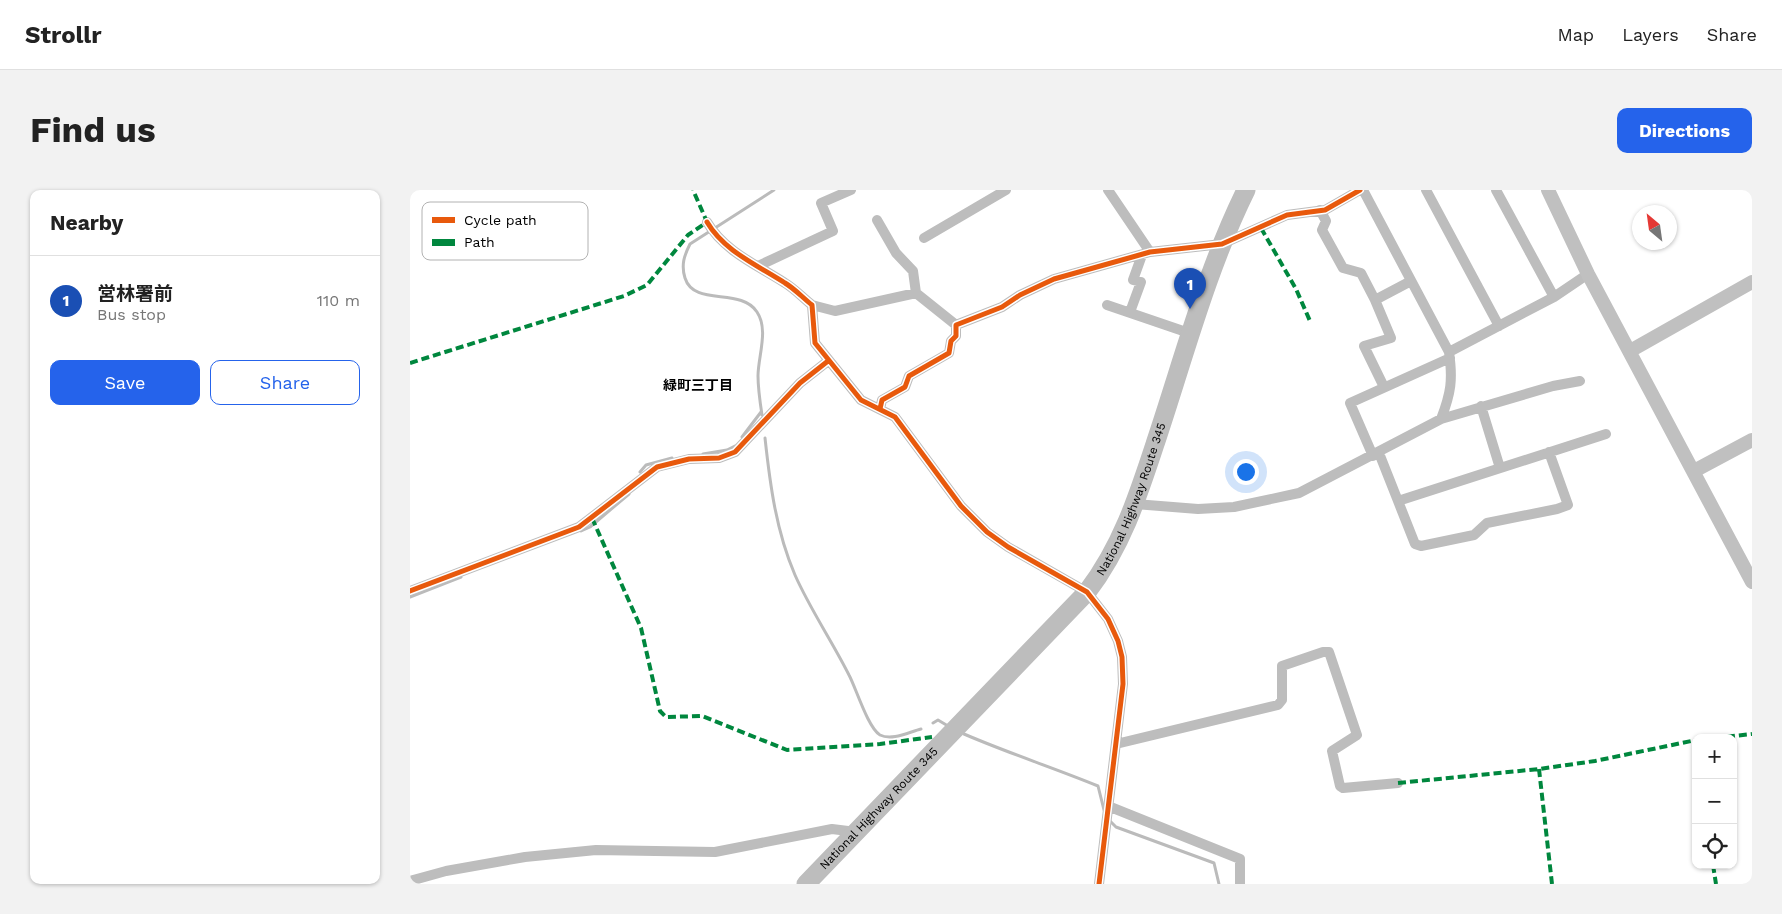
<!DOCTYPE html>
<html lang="en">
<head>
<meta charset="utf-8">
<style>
	:root { --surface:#fff; --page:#f2f2f2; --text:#222; --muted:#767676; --line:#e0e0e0; --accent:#2563eb }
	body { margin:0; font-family:"Work Sans","Noto Sans JP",sans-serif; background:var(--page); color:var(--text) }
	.controls { position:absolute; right:15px; bottom:15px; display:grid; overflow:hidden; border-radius:10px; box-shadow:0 1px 4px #0004 }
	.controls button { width:45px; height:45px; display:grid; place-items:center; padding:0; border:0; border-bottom:1px solid var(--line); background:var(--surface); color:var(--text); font:25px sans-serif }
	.compass { position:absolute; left:1222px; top:15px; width:45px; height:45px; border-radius:50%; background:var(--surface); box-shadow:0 1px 4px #0004; rotate:331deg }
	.you { position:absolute; left:835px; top:281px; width:18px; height:18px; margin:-12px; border:4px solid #fff; border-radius:50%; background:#1a73e8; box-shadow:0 0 0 8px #1a73e833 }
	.badge { display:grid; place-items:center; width:32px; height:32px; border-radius:50%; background:var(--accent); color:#fff; font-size:16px; font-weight:700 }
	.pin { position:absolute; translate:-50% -41px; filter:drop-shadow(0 1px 2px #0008) }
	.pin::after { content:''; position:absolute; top:26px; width:18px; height:15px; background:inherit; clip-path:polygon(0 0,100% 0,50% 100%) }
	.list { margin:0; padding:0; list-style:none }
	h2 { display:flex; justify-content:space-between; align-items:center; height:65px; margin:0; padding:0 20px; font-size:21px }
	h2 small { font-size:16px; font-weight:400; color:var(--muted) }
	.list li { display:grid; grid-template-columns:32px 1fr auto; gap:15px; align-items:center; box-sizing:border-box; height:90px; padding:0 20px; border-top:1px solid var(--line) }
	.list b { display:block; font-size:19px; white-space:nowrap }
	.list p { margin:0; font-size:16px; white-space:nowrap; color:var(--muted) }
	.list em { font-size:16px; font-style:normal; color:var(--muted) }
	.actions { display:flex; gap:10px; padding:15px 20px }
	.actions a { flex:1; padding:11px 0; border:1px solid var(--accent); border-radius:10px; text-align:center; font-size:18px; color:var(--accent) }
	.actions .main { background:var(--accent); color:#fff }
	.icon { flex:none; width:28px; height:28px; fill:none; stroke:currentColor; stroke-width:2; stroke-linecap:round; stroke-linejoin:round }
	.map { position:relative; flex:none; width:1342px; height:694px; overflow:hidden; border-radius:10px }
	header { display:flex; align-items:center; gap:30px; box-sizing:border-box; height:70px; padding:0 25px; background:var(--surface); border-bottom:1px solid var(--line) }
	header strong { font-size:24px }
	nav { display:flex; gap:28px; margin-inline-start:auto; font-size:18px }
	.intro { display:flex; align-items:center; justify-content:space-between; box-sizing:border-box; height:120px; padding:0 30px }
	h1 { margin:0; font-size:35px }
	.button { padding:12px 22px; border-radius:10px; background:var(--accent); color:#fff; font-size:18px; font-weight:700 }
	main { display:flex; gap:30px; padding:0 30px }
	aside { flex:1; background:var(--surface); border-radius:10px; box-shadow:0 1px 4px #0004 }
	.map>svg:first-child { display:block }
</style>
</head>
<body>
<header>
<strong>Strollr</strong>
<nav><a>Map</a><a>Layers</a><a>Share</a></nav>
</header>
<div class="intro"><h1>Find us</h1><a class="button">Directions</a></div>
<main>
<aside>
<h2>Nearby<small></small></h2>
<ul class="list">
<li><span class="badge" style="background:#1a4fb4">1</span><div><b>営林署前</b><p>Bus stop</p></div><em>110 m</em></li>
</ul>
<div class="actions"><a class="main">Save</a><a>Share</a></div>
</aside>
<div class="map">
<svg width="1342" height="694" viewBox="0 0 1342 694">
	<rect width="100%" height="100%" fill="#fff"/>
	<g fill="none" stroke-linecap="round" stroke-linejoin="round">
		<path stroke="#bbb" stroke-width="3" d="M352,225c-2,-13 -4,-26 -4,-39 0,-20 11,-46 -1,-64 -16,-25 -63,-5 -72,-34 -4,-13 -1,-22 5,-34l84,-54
			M332,247l19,-25
			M355,248c5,46 11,93 30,137 15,34 37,66 54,100 7,13 19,53 31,60 12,6 29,-3 41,-6
			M293,264l24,-4 8,-4
			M230,282l6,-7 26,-7
			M171,341l9,-4 39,-33
			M0,407l51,-20
			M523,533l5,-3 10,6
			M554,544c44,19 90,34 134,52l6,24
			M699,630l7,7 98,36 5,21"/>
		<path stroke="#bdbdbd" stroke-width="10" d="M698,0l42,62
			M953,0l86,162 105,-55 34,-23
			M1016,0l73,136
			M1086,0l58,107
			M910,20l6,11 -4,9 21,38 18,5 14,27 36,-19
			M467,30l19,33 17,18 3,22
			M297,32c17,29 50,43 78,61 10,6 18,15 27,22l3,38 46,57 34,17 66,89 26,26 21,15 79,45 21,27 10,22 4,16 1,27 -24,200
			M514,48l82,-48
			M348,76l75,-35 -12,-28 30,-13
			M965,110l16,38 -27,8 20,41
			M402,115l23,6 81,-18 40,32
			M697,115l85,29
			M720,122l11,-30 -8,-2 9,-25
			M1071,216l19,62
			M470,219l2,-9 23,-13 4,-11 40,-23 2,-12 5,-5v-11l46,-18 18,-12 34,-16 96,-27 72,-8 65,-29 38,-5 35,-20
			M1031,229c10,-26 12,-39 8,-67
			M969,263l19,48 208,-67
			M963,266l-23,-53 100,-45
			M988,311l17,43 6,2 53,-11 13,-12 70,-14 11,-4 -19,-53
			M725,314l63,5 36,-2 65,-14 142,-74 112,-33 27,-5
			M0,401l169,-64 78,-60 32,-8 30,-1 16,-6 65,-69 28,-22
			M706,554l162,-39 4,-5v-34l41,-14h6l28,83 -25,16 8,35 3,2 55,-5
			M698,616l132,53v25
			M0,691l36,-10 79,-14 71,-7 119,2 117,-23 24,3"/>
		<path stroke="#c0c0c0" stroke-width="14" d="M1138,0l40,84 164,308
			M1220,161l122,-69
			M1284,281l58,-31"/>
		<path stroke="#bdbdbd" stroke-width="19" id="s1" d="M396,694l281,-292c35,-46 51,-96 69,-151 28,-84 51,-172 90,-251"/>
		<path stroke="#00873e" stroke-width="4" stroke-dasharray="8 4" stroke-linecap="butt" d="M851,38l35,61 14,32
			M0,173l214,-67 23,-11 41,-50 19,-13 -14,-32
			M182,328l49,110 19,83 6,6 36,-1 85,34 93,-6 52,-7
			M1305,548l37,-4
			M1129,579l13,115
			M988,593l141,-14 56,-8 101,-21
			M1303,675l3,19"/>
		<defs>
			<path id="cycleway" d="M297,32c17,29 50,43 78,61 10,6 18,15 27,22l3,38 46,57 34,17 66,89 26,26 21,15 79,45 21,27 10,22 4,16 1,27 -24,200
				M470,219l2,-9 23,-13 4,-11 40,-23 2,-12 5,-5v-11l46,-18 18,-12 34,-16 96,-27 72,-8 65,-29 38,-5 35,-20
				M0,401l169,-64 78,-60 32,-8 30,-1 16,-6 65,-69 28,-22"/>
		</defs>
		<use href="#cycleway" stroke="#fff" stroke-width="8"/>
		<use href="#cycleway" stroke="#e8590c" stroke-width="5"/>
	</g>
	<g text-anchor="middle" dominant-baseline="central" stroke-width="4.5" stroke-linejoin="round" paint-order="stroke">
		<g font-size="12" fill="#000" stroke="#fff">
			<text stroke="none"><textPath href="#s1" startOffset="509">National Highway Route 345</textPath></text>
			<text stroke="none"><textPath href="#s1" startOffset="105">National Highway Route 345</textPath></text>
		</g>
		<g font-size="14" font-weight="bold" fill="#000" stroke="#fff">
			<text x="288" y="195">緑町三丁目</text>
		</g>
	</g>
	<rect x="12" y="12" width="166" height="58" rx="8" fill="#fff" stroke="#b2b2b2" stroke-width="1"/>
	<rect x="22" y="27" width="23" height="6" fill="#e8590c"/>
	<rect x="22" y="49" width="23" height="7" fill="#00873e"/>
	<g font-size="14" fill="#000">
		<text x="54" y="35">Cycle path</text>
		<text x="54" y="57">Path</text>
	</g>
</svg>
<div class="controls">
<button>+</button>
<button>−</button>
<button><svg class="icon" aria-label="locate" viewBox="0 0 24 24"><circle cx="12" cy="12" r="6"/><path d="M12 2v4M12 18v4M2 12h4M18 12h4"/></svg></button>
</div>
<svg class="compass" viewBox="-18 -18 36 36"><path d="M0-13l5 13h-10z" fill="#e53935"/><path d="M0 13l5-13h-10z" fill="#767676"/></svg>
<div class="you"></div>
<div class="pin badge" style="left:780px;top:119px;background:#1a4fb4">1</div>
</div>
</main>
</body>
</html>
